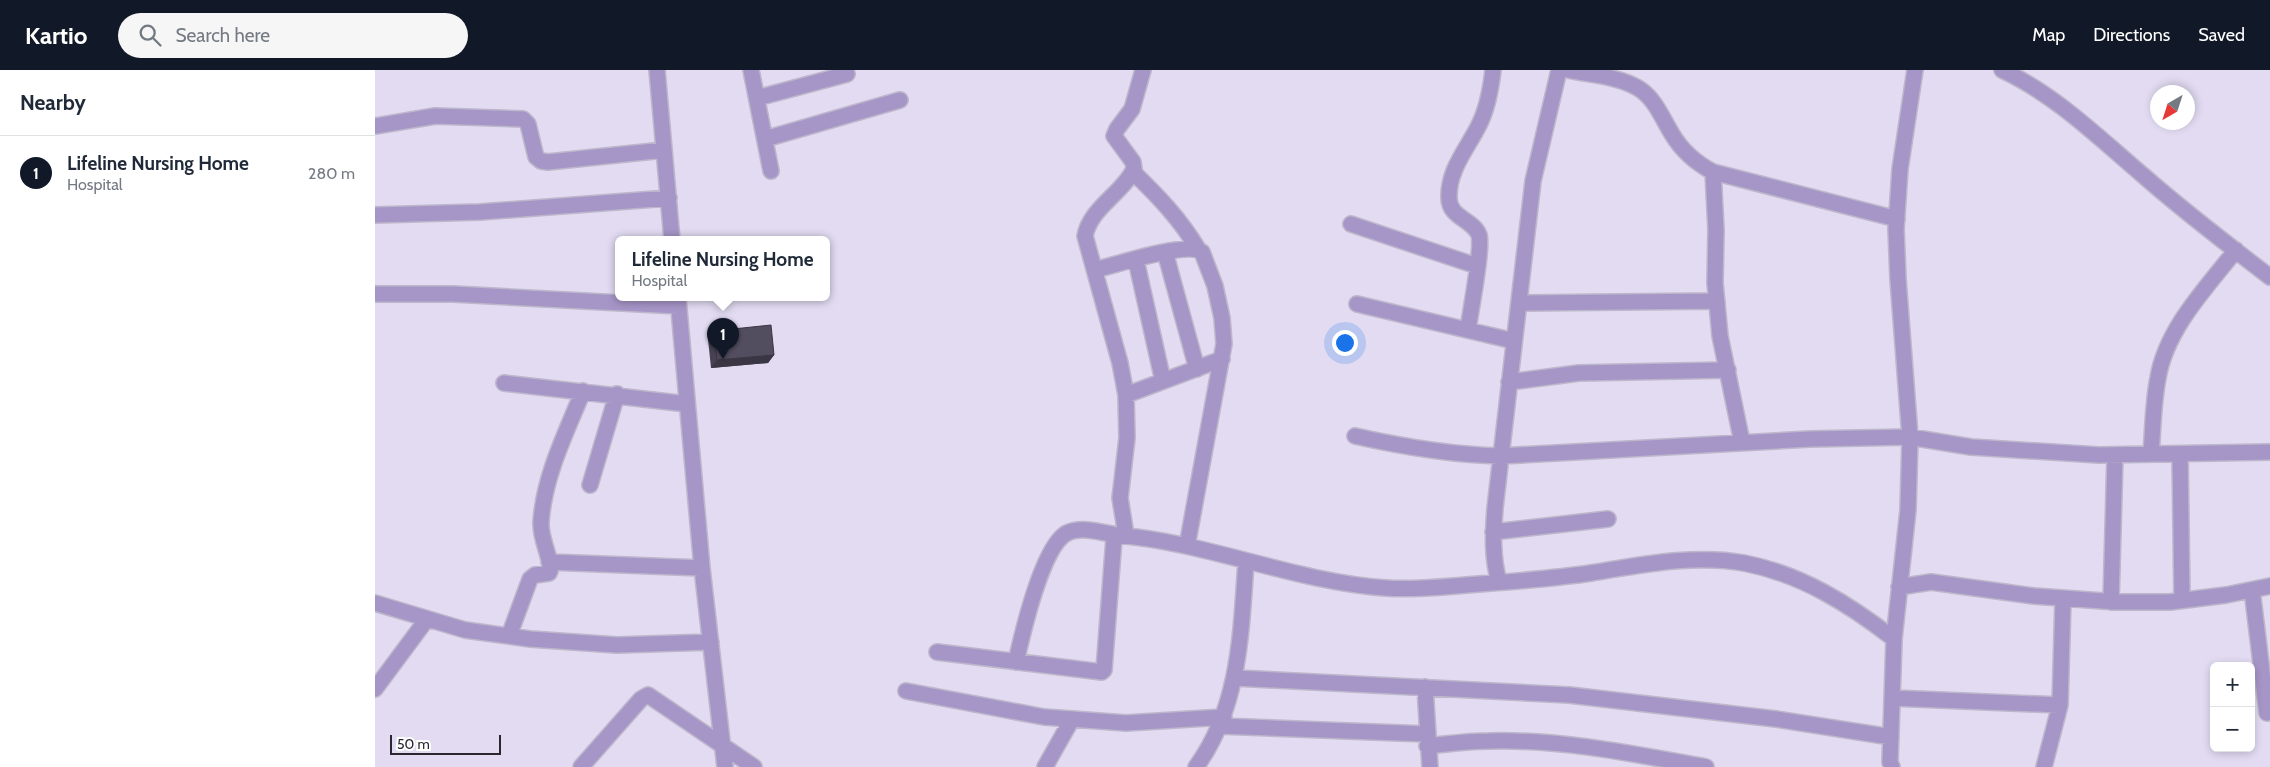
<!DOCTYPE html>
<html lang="en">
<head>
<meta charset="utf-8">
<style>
	:root { --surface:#fff; --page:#f6f6f7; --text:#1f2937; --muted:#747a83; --line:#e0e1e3; --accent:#111827 }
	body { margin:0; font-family:Cabin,sans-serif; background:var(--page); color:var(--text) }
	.controls { position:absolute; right:15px; bottom:15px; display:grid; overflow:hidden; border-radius:8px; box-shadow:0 2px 8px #0003 }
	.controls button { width:45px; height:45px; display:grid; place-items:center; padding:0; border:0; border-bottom:1px solid var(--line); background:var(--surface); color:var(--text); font:25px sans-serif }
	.compass { position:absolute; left:1775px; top:15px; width:45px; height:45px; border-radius:50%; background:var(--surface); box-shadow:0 2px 8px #0003; rotate:219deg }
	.scale { position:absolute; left:15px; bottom:12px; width:111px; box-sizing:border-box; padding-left:5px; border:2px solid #2a2730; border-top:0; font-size:14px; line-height:18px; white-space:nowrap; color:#2a2730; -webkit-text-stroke:4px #fff; paint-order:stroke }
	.you { position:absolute; left:969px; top:272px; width:18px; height:18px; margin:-12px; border:4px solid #fff; border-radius:50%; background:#1a73e8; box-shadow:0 0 0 8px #1a73e833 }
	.badge { display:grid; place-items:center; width:32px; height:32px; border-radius:50%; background:var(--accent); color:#fff; font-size:16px; font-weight:700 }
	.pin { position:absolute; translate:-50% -41px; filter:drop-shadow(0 1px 2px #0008) }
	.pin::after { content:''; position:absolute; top:26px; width:18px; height:15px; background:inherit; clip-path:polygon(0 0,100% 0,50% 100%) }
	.popup { position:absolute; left:240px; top:166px; width:215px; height:65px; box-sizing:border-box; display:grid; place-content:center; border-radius:8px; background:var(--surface); filter:drop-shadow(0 1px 4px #0005); font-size:16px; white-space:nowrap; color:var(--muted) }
	.popup b { font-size:19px; color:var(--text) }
	.popup::after { content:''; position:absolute; left:50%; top:100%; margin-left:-10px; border:10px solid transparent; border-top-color:var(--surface) }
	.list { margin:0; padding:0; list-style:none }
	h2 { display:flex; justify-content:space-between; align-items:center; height:65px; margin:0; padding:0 20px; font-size:21px }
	h2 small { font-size:16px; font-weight:400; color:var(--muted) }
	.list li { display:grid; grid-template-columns:32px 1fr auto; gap:15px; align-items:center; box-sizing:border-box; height:75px; padding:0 20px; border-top:1px solid var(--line) }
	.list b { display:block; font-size:19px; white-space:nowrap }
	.list p { margin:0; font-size:16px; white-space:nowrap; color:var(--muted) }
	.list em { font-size:16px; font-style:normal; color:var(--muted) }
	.icon { flex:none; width:28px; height:28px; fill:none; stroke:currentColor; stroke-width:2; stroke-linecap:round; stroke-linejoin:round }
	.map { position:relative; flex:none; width:1895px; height:697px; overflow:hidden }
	header { display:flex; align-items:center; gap:30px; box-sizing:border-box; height:70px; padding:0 25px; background:var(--accent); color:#fff }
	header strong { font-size:24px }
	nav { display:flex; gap:28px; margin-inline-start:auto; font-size:18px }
	.search { width:350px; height:45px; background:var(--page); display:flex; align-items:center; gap:12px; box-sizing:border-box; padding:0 18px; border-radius:28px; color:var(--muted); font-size:19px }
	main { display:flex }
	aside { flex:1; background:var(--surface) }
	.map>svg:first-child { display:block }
</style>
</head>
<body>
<header>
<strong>Kartio</strong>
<div class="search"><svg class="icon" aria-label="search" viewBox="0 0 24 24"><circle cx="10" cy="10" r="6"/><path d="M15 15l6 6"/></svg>Search here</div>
<nav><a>Map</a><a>Directions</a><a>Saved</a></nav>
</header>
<main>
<aside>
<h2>Nearby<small></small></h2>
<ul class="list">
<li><span class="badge">1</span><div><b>Lifeline Nursing Home</b><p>Hospital</p></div><em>280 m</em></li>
</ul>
</aside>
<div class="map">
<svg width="1895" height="697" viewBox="0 0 1895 697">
	<rect width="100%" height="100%" fill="#e2dbf2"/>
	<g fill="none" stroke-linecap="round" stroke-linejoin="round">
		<defs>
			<path id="street" d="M282,0l15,170
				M376,0l20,101
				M1193,0c22,5 50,6 70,18 17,10 24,30 34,46 10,17 24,29 41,38l184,47
				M1627,0c54,25 98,69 143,107 40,35 83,68 125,100
				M382,28l90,-24
				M0,56l60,-10 88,3 5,5 8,33 5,4 7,1 116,-12
				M390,69l135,-39
				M758,102c25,24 47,47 65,77
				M1338,102l3,58 -1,53 5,53 22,106
				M0,145l105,-3 189,-14
				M976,154l126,42
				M790,182l32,117
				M761,190l27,121
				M720,200c20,-5 92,-29 107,-18l13,34 7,32 2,26 -37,202
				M0,224h78l225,12
				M303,228l24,270 23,199
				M1144,233l198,-2
				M982,234l157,37
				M1093,260c2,-17 15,-82 11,-95 -6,-16 -30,-17 -30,-37 -1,-28 18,-49 30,-73 8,-16 12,-37 14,-55
				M1134,312l70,-9 149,-3
				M129,313l183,21
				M751,325l96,-36
				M980,366c49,11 96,19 146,20l309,-17 100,-2 61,10 128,8 171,-3
				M1776,384c2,-25 2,-51 7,-76 8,-49 48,-90 78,-128
				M1805,384l2,146
				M215,415l27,-91
				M1118,462l115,-13
				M751,465l-6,-37 7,-60 -1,-43 -6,-32 -35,-127c5,-28 38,-43 49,-67l-1,-7 -19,-26 3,-7 15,-20 11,-39
				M174,492l153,6
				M1124,512c-7,-25 -6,-48 -4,-74l38,-327 26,-111
				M1524,517l32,-5 103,14 83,6h53l56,-7 44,-9
				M1877,520l15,123
				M1736,532l4,-147
				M0,533l90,27 65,9 87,6 94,-3
				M134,566l21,-57 5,-4 14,-2 1,-2c2,-13 -10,-31 -9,-49 3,-46 25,-89 42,-131
				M562,582l165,20 2,-2 10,-132 2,-3c91,7 179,47 270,53 26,2 54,-1 80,-3 42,-3 84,-6 125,-12 50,-8 103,-19 153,-10 57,11 105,41 150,76
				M641,592c6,-27 26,-116 51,-129 14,-7 34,-1 49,2
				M860,608l334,17 207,24 115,18
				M1050,617l5,80
				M0,619l52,-70
				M531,621l138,26 82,6 98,-6
				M1517,628l168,7
				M844,656l207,8
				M1052,676c21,-2 41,-5 62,-5 72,-2 145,13 217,26
				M206,697l60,-68 7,-4 106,72
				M670,697l27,-48
				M821,697c44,-60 45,-135 50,-206
				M1517,697l-2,-5 4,-123 14,-129 2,-73 -12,-158 -2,-50 4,-60 15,-99
				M1669,697l16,-62 3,-106"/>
		</defs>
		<use href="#street" stroke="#bdb7cb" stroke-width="18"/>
		<use href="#street" stroke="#a695c7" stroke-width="15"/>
	</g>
	<path fill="#474253" d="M339,261l60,24 -6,8 -57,5 -3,-29z"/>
	<path fill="#3a3643" d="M399,285l-6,8 -57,5 6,-8z"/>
	<path fill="#534d60" stroke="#3a3643" d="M396,255l3,30 -57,5 -3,-29z"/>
</svg>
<div class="controls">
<button>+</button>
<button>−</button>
</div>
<svg class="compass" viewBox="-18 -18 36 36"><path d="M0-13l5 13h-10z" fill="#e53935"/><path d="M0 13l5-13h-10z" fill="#747a83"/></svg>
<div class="scale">50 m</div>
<div class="you"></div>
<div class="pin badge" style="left:348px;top:289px">1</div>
<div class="popup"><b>Lifeline Nursing Home</b>Hospital</div>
</div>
</main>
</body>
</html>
